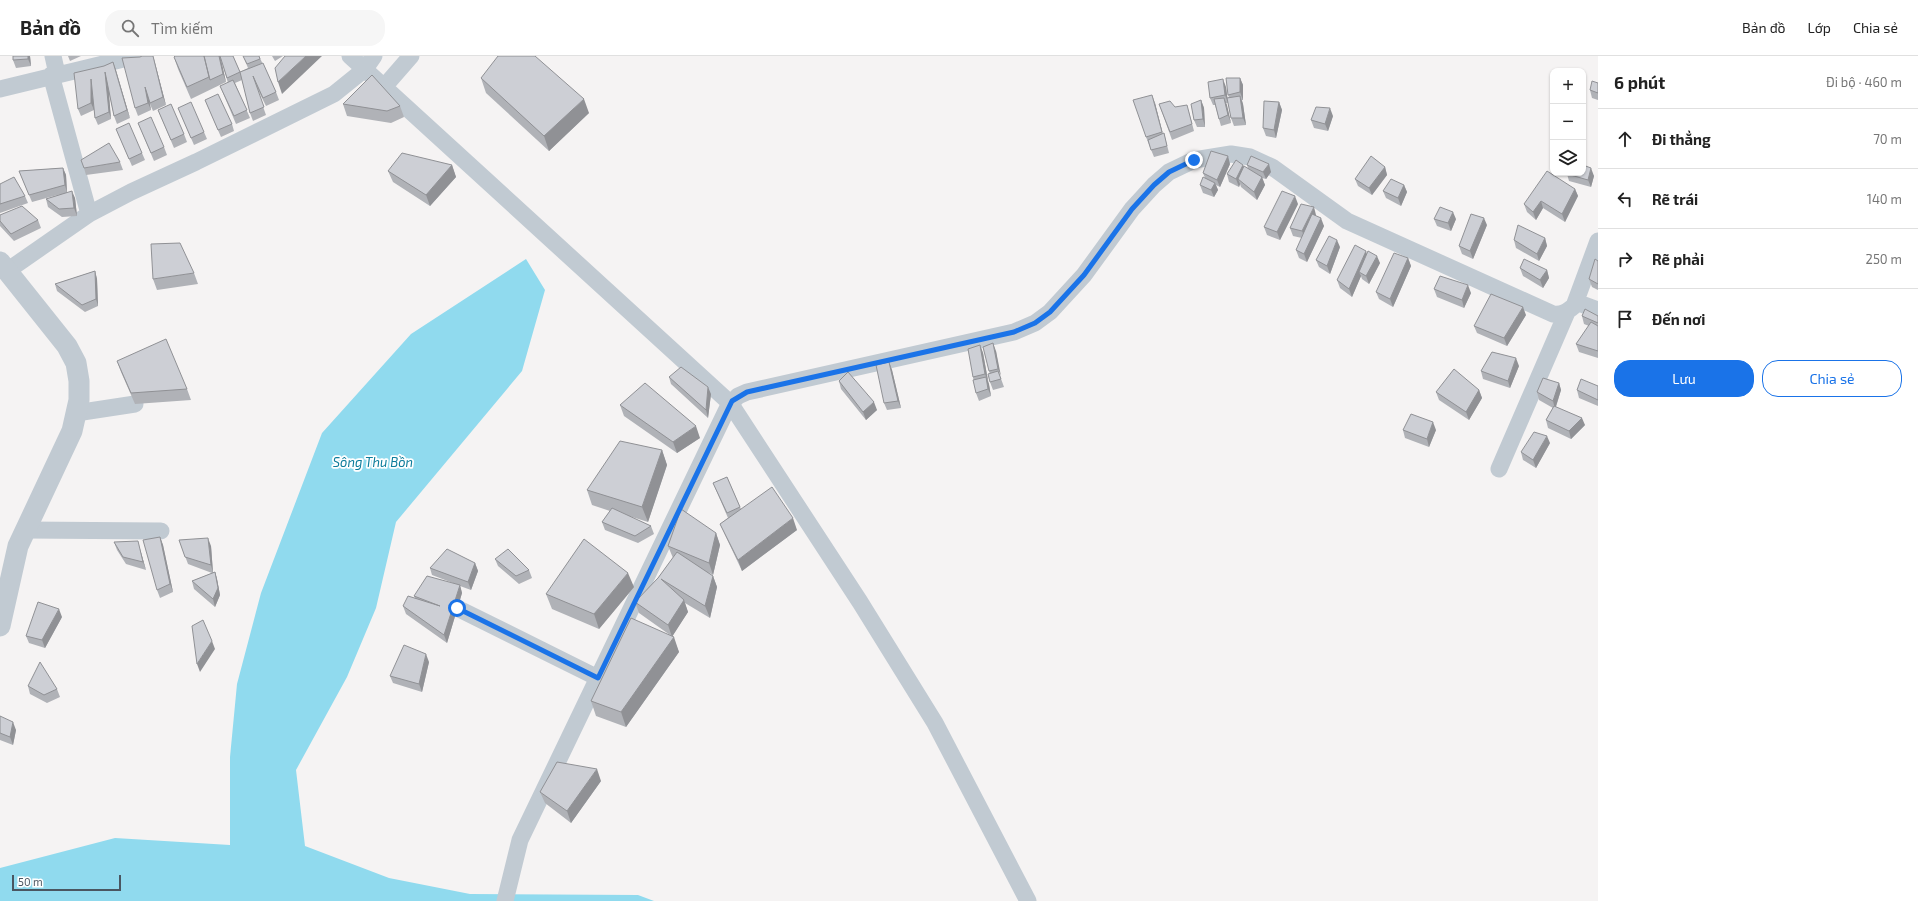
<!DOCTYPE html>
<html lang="vi">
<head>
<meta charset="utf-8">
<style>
	:root { --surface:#fff; --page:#f6f6f6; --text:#222; --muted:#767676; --line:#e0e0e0; --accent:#1a73e8 }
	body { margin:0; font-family:"Exo 2",sans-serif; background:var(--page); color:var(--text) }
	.controls { position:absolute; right:12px; top:12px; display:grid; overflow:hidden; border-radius:8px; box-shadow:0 1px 3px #0004 }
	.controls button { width:36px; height:36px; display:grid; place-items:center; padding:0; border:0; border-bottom:1px solid var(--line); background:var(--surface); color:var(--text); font:20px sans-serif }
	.scale { position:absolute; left:12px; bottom:10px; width:109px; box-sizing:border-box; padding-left:4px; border:2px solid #4a5661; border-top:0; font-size:11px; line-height:14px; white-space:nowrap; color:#4a5661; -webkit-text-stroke:3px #fff; paint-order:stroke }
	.stop { position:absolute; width:12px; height:12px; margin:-9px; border:3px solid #1a73e8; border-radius:50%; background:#fff }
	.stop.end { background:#1a73e8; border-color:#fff; box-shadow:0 1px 4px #0008 }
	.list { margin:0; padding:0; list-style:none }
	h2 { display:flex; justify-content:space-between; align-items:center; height:52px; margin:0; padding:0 16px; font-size:17px }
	h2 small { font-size:13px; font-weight:400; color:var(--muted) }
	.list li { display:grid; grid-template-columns:26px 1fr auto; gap:12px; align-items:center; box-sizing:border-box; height:60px; padding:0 16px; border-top:1px solid var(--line) }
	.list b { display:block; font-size:15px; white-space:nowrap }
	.list em { font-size:13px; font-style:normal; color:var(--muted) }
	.actions { display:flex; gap:8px; padding:12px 16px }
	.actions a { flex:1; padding:9px 0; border:1px solid var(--accent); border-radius:16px; text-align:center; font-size:14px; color:var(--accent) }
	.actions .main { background:var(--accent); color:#fff }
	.icon { flex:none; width:22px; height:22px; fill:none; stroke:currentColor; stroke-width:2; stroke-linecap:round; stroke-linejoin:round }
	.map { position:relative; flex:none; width:1598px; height:845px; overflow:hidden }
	header { display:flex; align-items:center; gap:24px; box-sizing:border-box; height:56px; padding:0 20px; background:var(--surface); border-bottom:1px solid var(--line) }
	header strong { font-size:19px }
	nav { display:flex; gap:22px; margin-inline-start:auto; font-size:14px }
	.search { width:280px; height:36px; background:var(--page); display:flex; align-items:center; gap:10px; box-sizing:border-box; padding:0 14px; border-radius:16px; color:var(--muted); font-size:15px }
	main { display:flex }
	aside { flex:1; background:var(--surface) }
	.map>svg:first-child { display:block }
</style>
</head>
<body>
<header>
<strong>Bản đồ</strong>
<div class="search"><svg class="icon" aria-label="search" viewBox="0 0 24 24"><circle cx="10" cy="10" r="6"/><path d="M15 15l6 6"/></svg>Tìm kiếm</div>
<nav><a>Bản đồ</a><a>Lớp</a><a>Chia sẻ</a></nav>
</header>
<main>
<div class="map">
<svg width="1598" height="845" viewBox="0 0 1598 845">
	<rect width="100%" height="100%" fill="#f5f3f3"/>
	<path fill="#90daee" d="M526,203l19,31 -23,81 -126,151 -20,86 -29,69 -51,93 9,76 84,32 81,16 168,1 16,6h-654v-33l115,-30 115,7v-88l7,-73 24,-91 61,-160 89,-99z"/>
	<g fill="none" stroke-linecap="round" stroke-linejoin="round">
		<path stroke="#c1cad2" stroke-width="17" d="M53,0l4,18
			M350,0l380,347 130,199 75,121 93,178
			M51,19l38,139
			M384,31l27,-31
			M0,33l136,-33
			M7,215l82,-57 42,-22 65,-30 138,-68 31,-25 9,-13
			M1576,246l22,8
			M76,357l59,-9
			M1499,413l68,-157
			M25,474l136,1
			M457,552l141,70
			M505,845l15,-61 209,-435 9,-9 9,-4 267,-60 21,-9 15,-11 34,-37 48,-66 22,-24 15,-13 25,-12 37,-6 19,3 22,10 75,54 206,93c9,1 14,-2 21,-8l24,-65"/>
		<path stroke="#c1cad2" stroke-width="21" d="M0,206l67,84 9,17 3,18v19l-7,31 -54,115 -18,80"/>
	</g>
	<path fill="#b0b2b7" d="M30,0l1,10 -15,2 -3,-8z
		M68,0h13l-11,5z
		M142,0h11l13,49 -13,6 -3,-7 1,6 -13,6 -3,-8 5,-51z
		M233,0l7,16 8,-4 -5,-12h16l17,36 3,8 -13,6 -11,-22 11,31 -13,6 -3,-8 -8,-33 -7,3 15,35 -14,6 -16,-38 8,-3 -7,-24 5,23 -35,17 -13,-30 -4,-12z
		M272,0h11l-8,5z
		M113,6l17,56 -13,6 -3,-8 -6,-27 3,30 -13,6 -3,-7 -1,-8 -13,6 -3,-7 26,-43z
		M481,22l108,35 -40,38 -63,-58z
		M1240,22l3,7v15h-1l1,4 3,21 -12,1 -3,-8 -3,-15h-2l5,20 -10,3 -6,-21h-2l-3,-7 16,-11 1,11 2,-1 -1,-2z
		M1598,27v17l-6,-2 -2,-8z
		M205,44l27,24 2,7 -13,6z
		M1201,44l3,8 1,19h-8l-3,-7z
		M1279,46l3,8 -6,28 -10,-2 -3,-8z
		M1155,47l8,31 1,-1 5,20 -15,4 -8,-20z
		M343,48l57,2 4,11 -13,6 -44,-7z
		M1159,48l16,3 14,5 5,19 -22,9z
		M178,52l26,24 3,7 -13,6z
		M158,54l26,24 3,8 -13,6z
		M1333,60l-5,15 -14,-3 -3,-8z
		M138,67l26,24 3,8 -13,6z
		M116,73l26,24 3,7 -13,6z
		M120,106l3,8 -37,5 -2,-7z
		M1583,106l1,2 -1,1 11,11 -3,11 -22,-6 -2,-7 16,-1z
		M1230,108l-10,23 -4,-2 2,5 -4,7 -11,-4 -3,-8 5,-7 -2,-5z
		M452,109l4,12 -26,29 -37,-24 -5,-11z
		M1243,109l1,2 4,1 -1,-3 24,7 -5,7 -4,-1 3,7 -8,15 -16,-13 -1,-3 -1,3 -10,-5 -2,-8z
		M1385,111l2,8 -15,20 -14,-9 -3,-7z
		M63,112l3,7 1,17 8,6 2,18 -15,1 -14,-10 -2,-8 15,-5 -29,8 -13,-31z
		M0,128l25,12 3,7 -28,10z
		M1404,129l3,7 -6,14 -15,-8 -3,-7z
		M1575,133l3,7 -13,26 -22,-14 -7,12 -9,-8 -3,-8z
		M1298,148l-18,36 -13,-5 -3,-8z
		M0,159l38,5 3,8 -27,13 -14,-15z
		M1316,159v1l8,10 -17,36 -8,-4 -3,-8 6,-12 -9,-2 -3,-8z
		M1434,163h22l-5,12 -14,-5z
		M1487,169l-14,34 -11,-5 -3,-8z
		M1545,182l2,8 -8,15 -23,-13 -2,-8z
		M1340,191l-10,27 -11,-7 -3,-7z
		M1367,198l13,9 -11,21 -7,-5 -1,-3 -9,21 -12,-9 -3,-8z
		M1408,202l3,8 -18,41 -14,-8 -3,-7z
		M1598,205v29l-6,-3 -3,-8z
		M1520,212l27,2 2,8 -6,10 -20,-12z
		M95,215l2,8 1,27 -13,6 -28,-21 -2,-7z
		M194,217l4,11 -41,6 -4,-11z
		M1434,233l37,4 -7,15 -27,-11z
		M1526,259l-19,31 -30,-13 -3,-7z
		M1582,260h16v42l-19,-6 -3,-8 13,-18 -5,-2z
		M980,289l3,8 8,43 -12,5 -3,-8 -3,-16z
		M996,295l4,25 4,11 -11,3 -3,-8v-8l-1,-3z
		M117,305l70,28 4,11 -56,4 -14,-32z
		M889,306l3,8 9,38 -14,2 -3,-7z
		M1519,310l-9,22 -27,-9 -2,-8z
		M669,321l42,17 -3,24 -37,-34z
		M839,325l38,29 -11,10 -25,-31z
		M1559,327l2,7 -5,17 29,18 -14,14 -23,-11 -2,-8 7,-12 -14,-8 -2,-8z
		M1598,330v20l-19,-8 -2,-8z
		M1479,334l3,8 -13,22 -30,-20 -3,-8z
		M620,349l80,33 -23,15 -53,-37z
		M1403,374h33l-7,17 -24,-9z
		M1550,387l-14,25 -13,-8 -2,-8z
		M662,394l5,15 -19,57 -19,-6 22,10 3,8 -16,9 -33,-13 -3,-8 8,-11 -18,-6 -5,-15z
		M727,421l14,32 56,21 -55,41 -17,-36 -5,-11 8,-6 -15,-35z
		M716,477l4,12 -7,30 -5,-3 5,4 4,11 -7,31 -25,-15 3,9 -16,24 7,16 -53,75 -30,-11 -5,-15 79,-66 -31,-22 -4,-11 23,-24 15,-20 -5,-12z
		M160,481l3,8 10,47 -13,6 -3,-8z
		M179,484l32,6 2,26h2l2,7 3,16 -5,12 -21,-18 -2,-8 20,-8 -24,-9z
		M114,486l26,7 6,21 -20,-6 -9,-14z
		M495,503l34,11 3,8 -13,6 -21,-18z
		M475,507l3,8 -7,19 -11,-4 2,7 -15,50 -41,-29 -3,-8 12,-8 -1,-2 39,-13 -21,-8 -2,-7z
		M634,531l-35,42 -47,-20 -6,-15z
		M62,561l-17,31 -16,-5 -3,-7z
		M429,606l-7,30 -29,-9 -3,-7z
		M28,630l29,3 3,8 -13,6 -17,-9z
		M0,660l16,14 -3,15 -13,-5z
		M601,725l-30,42 -26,-20 -5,-11z"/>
	<path fill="#909195" d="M28,0h2l1,10 -3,-7z
		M153,0l1,3 12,46 -3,-8z
		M219,0h1l6,26 -3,-8z
		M306,0h16l-40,38 -4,-12z
		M113,6l3,8 14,48 -3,-8z
		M105,16l3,8 3,39 -2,-7z
		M1240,22l3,7v15l-3,-8z
		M91,23l3,31 -3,-7z
		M1223,23l3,8 2,15 -3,-7z
		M145,31l3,8 3,15 -3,-7z
		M1152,39l3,8 9,36 -2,-7z
		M1240,40l3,8 3,21 -3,-7z
		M1224,42l3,7 4,18 -3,-8z
		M584,43l5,14 -40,38 -5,-15z
		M1201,44l3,8 1,19 -2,-8z
		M1279,46l3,8 -6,28 -2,-8z
		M1330,52l3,8 -5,15 -3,-7z
		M1228,100l2,8 -10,23 -3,-7z
		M1269,108l2,8 -5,7 -3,-7z
		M452,109l4,12 -26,29 -4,-11z
		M1243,109l3,7 -8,7 2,5 -1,3 -3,-8z
		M1385,111l2,8 -15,20 -3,-7z
		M63,112l3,7 1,18 -2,-8z
		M1591,112l3,8 -3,11 -3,-7z
		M1262,121l3,8 -8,15 -3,-8z
		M1215,127l3,7 -4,7 -3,-7z
		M1404,129l3,7 -6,14 -3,-8z
		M1575,133l3,7 -13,26 -3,-8z
		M72,135l3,7 2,18 -3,-8z
		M1295,140l3,8 -18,36 -3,-8z
		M1541,145l2,7 -7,12 -3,-8z
		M1314,151l2,8 -11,23 -3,-7z
		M1453,156l3,7 -5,12 -3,-8z
		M1321,162l3,8 -17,36 -3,-8z
		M1484,162l3,7 -14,34 -3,-8z
		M1545,182l2,8 -8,15 -2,-7z
		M1337,184l3,7 -10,27 -3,-8z
		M1366,195l2,7 -9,14 2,4 -9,21 -3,-8z
		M1377,200l3,7 -11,21 -3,-8z
		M1408,202l3,8 -18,41 -3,-8z
		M1547,214l2,8 -6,10 -3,-8z
		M95,215l2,8 1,27 -2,-7z
		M1468,229l3,8 -7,15 -2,-8z
		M1523,251l3,8 -19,31 -3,-8z
		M993,287l3,8 5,25 -3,-7z
		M980,289l3,8 5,28 -3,-7z
		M1516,302l3,8 -9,22 -2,-7z
		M889,306l3,8 9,38 -3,-7z
		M986,321l3,7 2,12 -3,-7z
		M1559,327l2,7 -6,19 -2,-8z
		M708,331l3,7 -3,24 -2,-8z
		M1479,334l3,8 -13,22 -3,-8z
		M874,346l3,8 -11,10 -3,-8z
		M1582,362l3,7 -14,14 -2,-8z
		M1433,366l3,8 -7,17 -2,-8z
		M696,370l4,12 -23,15 -4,-11z
		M1547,380l3,7 -14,25 -3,-8z
		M662,394l5,15 -19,57 -6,-15z
		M793,462l4,12 -55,41 -4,-11z
		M716,477l4,12 -7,30 -4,-12z
		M160,481l3,8 10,47 -3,-8z
		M208,482l3,8 2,27 -2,-8z
		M138,485l2,8 6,21 -3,-8z
		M475,507l3,8 -7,19 -3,-8z
		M215,516l2,7 3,16 -5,12 -2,-8z
		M628,517l6,14 -35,42 -5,-15z
		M713,520l4,11 -7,31 -5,-12z
		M460,529l2,8 -15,50 -3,-8z
		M684,544l4,12 -16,25 -4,-12z
		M59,553l3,8 -17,31 -3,-8z
		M674,581l5,15 -53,75 -5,-15z
		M212,585l3,8 -15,23 -3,-8z
		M426,598l3,8 -7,30 -3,-8z
		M13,666l3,8 -3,15 -3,-8z
		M597,713l4,12 -30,42 -4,-12z"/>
	<path fill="#cdcfd5" stroke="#909195" d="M13,0h15v3l-15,1z
		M142,0h11l10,41 -13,6 -5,-16 3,16 -13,5 -13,-50 18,-1z
		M175,0h29l5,21 -22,10 -13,-30z
		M204,0h15l4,18 -13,6z
		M220,0h13l7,16 23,-9 13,29 -13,6 -10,-22 11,31 -14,6 -10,-41 -13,6z
		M243,0h16l1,3 -13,5z
		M285,0h21l-28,26 -3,-14z
		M498,0h37l49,43 -40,37 -63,-58z
		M113,6l14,48 -13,6 -9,-44 4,40 -14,6 -4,-39v24l-13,6 -4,-36 30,-7z
		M372,19l28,31 -13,5 -44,-7z
		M1226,22h14v14l-12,3z
		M1223,23l2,16 -15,3 -2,-16z
		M233,24l14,30 -13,6 -14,-30z
		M1592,25l6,2v10l-8,-3z
		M218,38l14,30 -14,6 -13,-30z
		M1152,39l10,37 -16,5 -13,-37z
		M1240,40l3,22h-12l-4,-20z
		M1224,42l4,17 -9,4 -5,-20z
		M1201,44l2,19 -9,1 -3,-16z
		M1170,45l5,6 12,-2 5,19 -22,8 -11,-28z
		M1264,45l15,1 -5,28 -11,-2z
		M191,46l13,30 -13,6 -13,-30z
		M171,48l13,30 -13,6 -13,-30z
		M1316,51l14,1 -5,16 -14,-4z
		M151,61l13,30 -13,6 -13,-30z
		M129,67l13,30 -13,6 -13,-30z
		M1164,77l3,13 -16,4 -3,-10z
		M109,87l11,19 -36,6 -3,-8z
		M1211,95l17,5 -11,24 -14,-7z
		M402,97l50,12 -26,30 -38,-24z
		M1251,100l18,8 -6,8 -16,-7z
		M1371,100l14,11 -16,21 -14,-9z
		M1236,104l7,5 -7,14 -9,-5z
		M1583,109l8,3 -3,12 -21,-6v-1h16z
		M1244,110l18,11 -8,15 -16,-13z
		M63,112l2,17 -36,10 -10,-24z
		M1547,115l28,18 -13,25 -21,-13 -8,11 -9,-8z
		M14,121l11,19 -25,8v-20z
		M1203,121l12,6 -4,7 -11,-5z
		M1391,123l13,6 -6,13 -15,-7z
		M72,135l2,17 -15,1 -13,-10z
		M1282,135l13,5 -18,36 -13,-5z
		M1301,148l13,3 -12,24 -12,-3z
		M22,150l16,14 -27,14 -11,-13v-6z
		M1440,151l13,5 -5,11 -14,-4z
		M1312,158l9,4 -17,36 -8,-4z
		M1471,158l13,4 -14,33 -11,-5z
		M1518,169l27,13 -8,16 -23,-14z
		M1329,180l8,4 -10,26 -11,-6z
		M180,187l14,30 -41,6 -2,-35z
		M1355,189l11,6 -17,38 -12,-9z
		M1368,195l9,5 -11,20 -7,-4z
		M1394,197l14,5 -18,41 -14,-7z
		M1524,203l23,11 -7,10 -20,-12z
		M1595,203l3,2v23l-9,-5z
		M95,215l1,28 -14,6 -27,-21z
		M1440,220l28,9 -6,15 -28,-11z
		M1491,238l32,13 -19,31 -30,-12z
		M1585,253l13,7v7l-16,-7z
		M1591,266l7,4v25l-22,-7z
		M166,283l21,50 -56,4 -14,-32z
		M993,287l5,26 -9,2 -6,-24z
		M980,289l5,29 -12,3 -5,-28z
		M1492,296l24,6 -8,23 -27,-10z
		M889,306l9,39 -14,2 -8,-38z
		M681,311l27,20 -2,23 -37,-33z
		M1454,313l25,21 -13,22 -30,-20z
		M998,315l3,8 -11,3 -2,-8z
		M848,316l26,30 -11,10 -24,-31z
		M986,321l2,12 -12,4 -3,-13z
		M1543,322l16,5 -6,18 -16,-9z
		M1581,323l17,7v14l-21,-10z
		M645,327l51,43 -23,16 -53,-37z
		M1554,350l28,12 -13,13 -23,-11z
		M1411,358l22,8 -6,17 -24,-9z
		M1534,376l13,4 -14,24 -12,-8z
		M620,385l42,9 -20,57 -55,-17z
		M727,421l13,30 -13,6 -14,-30z
		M772,431l21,31 -55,42 -18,-36z
		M612,452l39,18 -16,10 -33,-14z
		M681,453l35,24 -7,30 -41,-17z
		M160,481l10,47 -13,6 -14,-50z
		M208,482l3,27 -26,-8 -6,-17z
		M584,483l44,34 -34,41 -48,-20z
		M138,485l5,21 -20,-5 -9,-15z
		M447,493l28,14 -7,19 -38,-14z
		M508,493l21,21 -13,6 -21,-17z
		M677,496l36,24 -8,30 -44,-27 23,21 -16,25 -33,-23 23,-24z
		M215,516l3,16 -5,11 -21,-18z
		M427,520l33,9 -16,50 -41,-29 5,-10 32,10 -26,-10z
		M38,546l21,7 -17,31 -16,-4z
		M631,562l43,19 -53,75 -30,-11z
		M203,564l9,21 -15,23 -5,-38z
		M404,589l22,9 -7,30 -29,-8z
		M40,606l17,27 -13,6 -16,-9z
		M0,660l13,6 -3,15 -10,-4z
		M557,706l40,7 -30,42 -27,-19z"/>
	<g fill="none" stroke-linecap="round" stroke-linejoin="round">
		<path stroke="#1a73e8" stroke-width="5" d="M457,552l141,70 134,-277 15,-9 267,-60 21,-9 15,-11 34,-37 48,-66 22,-24 15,-13 25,-12"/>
	</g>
	<g text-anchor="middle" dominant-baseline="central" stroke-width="3.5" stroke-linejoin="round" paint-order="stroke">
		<g font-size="13" font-style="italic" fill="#0c7c9b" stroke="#fff">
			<text x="373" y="406">Sông Thu Bồn</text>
		</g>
	</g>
</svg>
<div class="controls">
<button>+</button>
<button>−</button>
<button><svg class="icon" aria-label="layers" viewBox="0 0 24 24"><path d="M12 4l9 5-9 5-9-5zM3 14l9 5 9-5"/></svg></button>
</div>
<div class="scale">50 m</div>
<div class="stop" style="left:457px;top:552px"></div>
<div class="stop end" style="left:1194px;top:104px"></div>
</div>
<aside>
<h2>6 phút<small>Đi bộ · 460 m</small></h2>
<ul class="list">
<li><svg class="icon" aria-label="ahead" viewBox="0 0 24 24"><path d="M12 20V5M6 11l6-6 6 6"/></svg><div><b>Đi thẳng</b></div><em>70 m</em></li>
<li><svg class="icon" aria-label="left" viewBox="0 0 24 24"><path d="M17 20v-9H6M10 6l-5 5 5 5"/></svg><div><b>Rẽ trái</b></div><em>140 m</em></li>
<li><svg class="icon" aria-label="right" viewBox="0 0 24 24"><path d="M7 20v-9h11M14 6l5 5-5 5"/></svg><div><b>Rẽ phải</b></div><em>250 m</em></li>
<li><svg class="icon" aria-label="arrive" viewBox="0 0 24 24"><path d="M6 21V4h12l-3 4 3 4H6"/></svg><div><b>Đến nơi</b></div></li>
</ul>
<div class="actions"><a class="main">Lưu</a><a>Chia sẻ</a></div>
</aside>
</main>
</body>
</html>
